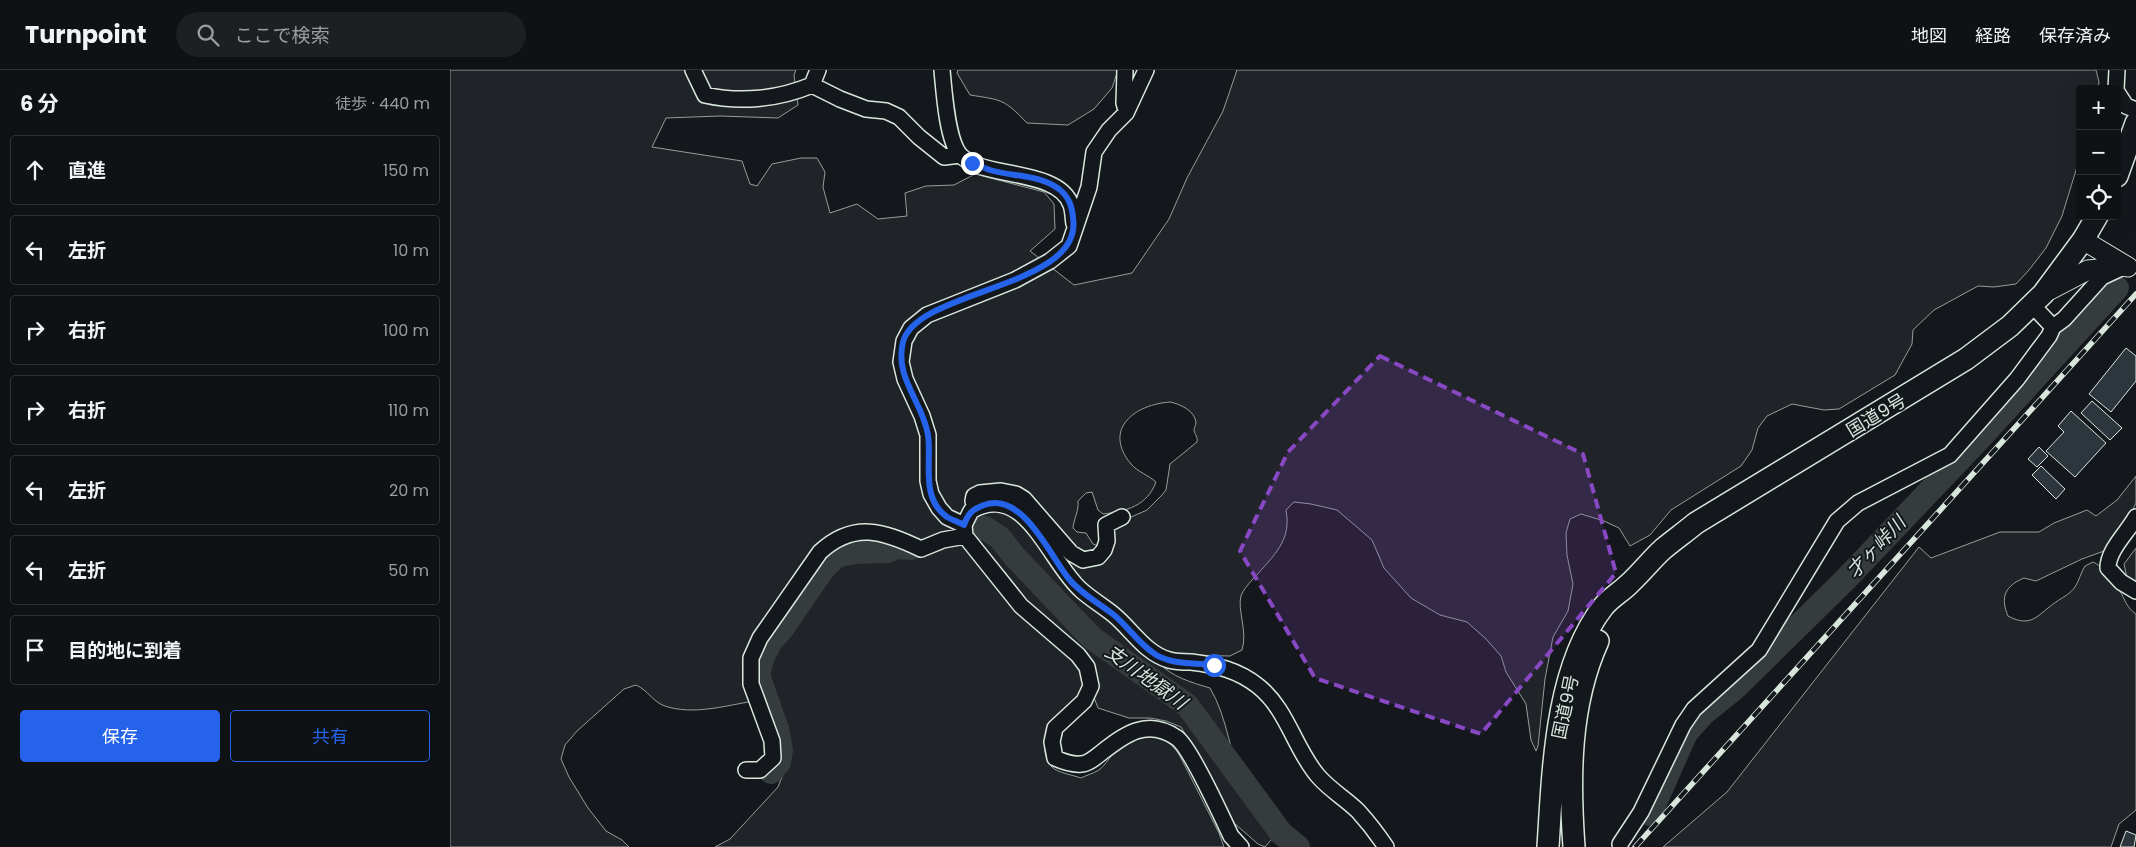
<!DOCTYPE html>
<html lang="ja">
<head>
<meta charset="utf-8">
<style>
	:root { --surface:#0f1215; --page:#1d2022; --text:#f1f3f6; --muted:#9b9ea0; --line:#2f3234; --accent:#2563eb }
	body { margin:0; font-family:Poppins,"Noto Sans JP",sans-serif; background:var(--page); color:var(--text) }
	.controls { position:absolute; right:15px; top:15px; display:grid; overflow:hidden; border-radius:5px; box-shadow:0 5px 20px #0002 }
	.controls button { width:45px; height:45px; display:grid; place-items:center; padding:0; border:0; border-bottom:1px solid var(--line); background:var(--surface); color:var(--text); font:25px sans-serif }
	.stop { position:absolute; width:15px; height:15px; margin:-11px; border:4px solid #2563eb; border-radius:50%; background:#fff }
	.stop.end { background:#2563eb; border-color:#fff; box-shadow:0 1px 5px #0008 }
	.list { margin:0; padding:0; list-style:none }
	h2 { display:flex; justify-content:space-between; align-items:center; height:65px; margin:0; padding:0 20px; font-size:21px }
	h2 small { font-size:16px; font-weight:400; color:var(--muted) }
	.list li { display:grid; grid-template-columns:32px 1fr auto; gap:15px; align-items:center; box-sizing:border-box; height:70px; margin:0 10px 10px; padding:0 10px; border:1px solid var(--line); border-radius:5px }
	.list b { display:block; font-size:19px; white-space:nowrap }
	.list em { font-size:16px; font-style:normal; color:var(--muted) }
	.actions { display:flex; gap:10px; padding:15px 20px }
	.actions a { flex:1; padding:11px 0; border:1px solid var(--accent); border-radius:5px; text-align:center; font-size:18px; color:var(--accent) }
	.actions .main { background:var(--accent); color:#fff }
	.icon { flex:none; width:28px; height:28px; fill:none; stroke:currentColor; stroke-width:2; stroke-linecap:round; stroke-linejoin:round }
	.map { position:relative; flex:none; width:1686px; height:777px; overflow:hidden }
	header { display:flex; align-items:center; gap:30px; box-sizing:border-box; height:70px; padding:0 25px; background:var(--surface); border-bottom:1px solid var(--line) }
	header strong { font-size:24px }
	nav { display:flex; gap:28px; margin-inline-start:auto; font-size:18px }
	.search { width:350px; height:45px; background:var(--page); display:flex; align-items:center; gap:12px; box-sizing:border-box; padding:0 18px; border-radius:28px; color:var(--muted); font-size:19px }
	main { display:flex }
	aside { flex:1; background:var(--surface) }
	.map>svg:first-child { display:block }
</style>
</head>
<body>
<header>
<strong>Turnpoint</strong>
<div class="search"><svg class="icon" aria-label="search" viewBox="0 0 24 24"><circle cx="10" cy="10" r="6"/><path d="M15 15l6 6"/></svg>ここで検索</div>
<nav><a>地図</a><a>経路</a><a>保存済み</a></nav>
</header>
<main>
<aside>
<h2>6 分<small>徒歩 · 440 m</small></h2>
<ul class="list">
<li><svg class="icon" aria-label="ahead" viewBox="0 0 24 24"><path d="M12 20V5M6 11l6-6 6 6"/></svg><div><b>直進</b></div><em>150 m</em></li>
<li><svg class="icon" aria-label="left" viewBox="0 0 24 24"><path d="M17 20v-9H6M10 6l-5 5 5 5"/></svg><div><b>左折</b></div><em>10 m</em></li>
<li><svg class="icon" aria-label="right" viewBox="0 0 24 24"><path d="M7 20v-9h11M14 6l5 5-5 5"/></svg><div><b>右折</b></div><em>100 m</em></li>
<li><svg class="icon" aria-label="right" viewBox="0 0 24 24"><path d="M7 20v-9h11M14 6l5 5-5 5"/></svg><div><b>右折</b></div><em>110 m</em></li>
<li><svg class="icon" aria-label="left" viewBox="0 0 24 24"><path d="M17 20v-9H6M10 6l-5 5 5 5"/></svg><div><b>左折</b></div><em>20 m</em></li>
<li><svg class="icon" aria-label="left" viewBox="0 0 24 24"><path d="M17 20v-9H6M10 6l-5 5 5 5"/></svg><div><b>左折</b></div><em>50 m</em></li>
<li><svg class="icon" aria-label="arrive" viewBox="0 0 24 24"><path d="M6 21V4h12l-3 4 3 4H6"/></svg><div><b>目的地に到着</b></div></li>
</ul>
<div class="actions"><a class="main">保存</a><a>共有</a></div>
</aside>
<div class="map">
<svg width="1686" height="777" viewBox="0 0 1686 777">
	<rect width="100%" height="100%" fill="#14181c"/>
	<path fill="#202428" stroke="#939e99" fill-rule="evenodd" d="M0,0h346l-2,5 4,30 -20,13 -58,-2 -54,2 -14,29 90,14 8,23 7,2 15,-22 29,-6h16l8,14 -2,15 7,26 27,-9 21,15 29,-3 -2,-23 21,-7 28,-1 21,-11 69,18 10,12 1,25 -25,22 44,34 58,-12 37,-54 18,-41 36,-67 14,-41h859l3,12 -1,7h-18v68l-18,59 -16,32 -17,22 -13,14 -22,3 -16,-1 -44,24 -21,20 -1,14 -17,31 -56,34 -15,1 -32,-6 -25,12 -9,12 -6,22 -11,16 -70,44 -21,25 -20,11 -11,-18 -15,-7 -23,-7 -11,5 -4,14 1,22 6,29 -5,27 -15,26 -8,42 -7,67 -2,5 -5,-11 -5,-36 -20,-32 -5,-16 -15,-17 -19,-17 -27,-7 -29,-17 -27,-30 -12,-28 -35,-30 -26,-6 -17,-2 -8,8c6,31 -13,46 -31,67 -5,5 -12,13 -14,19 -4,13 7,36 1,54l-12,6 -48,-1 -24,7c14,15 32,20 52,26 18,30 20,69 35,101 10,20 24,24 27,50l-7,8 -7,-3 -24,-21 -26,-51 -27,-45 -15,-6 -16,-3h-21l-31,-10 -5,-13c-14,7 -29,13 -40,25 -10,10 -12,37 -1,47 6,6 21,8 29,11 6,-3 13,-5 18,-8 5,-4 9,-10 13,-15 24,-21 48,-31 68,1l39,77 5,14h-509l15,-8 48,-52 9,-23 2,-14 -14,-46 -6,-5c-33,3 -68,17 -101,8 -14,-3 -20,-17 -32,-22l-12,4 -47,42 -12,14 -4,14 8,18 19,31 18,23 16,9 7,7h-179zM721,332c10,3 23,8 25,20 0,3 -2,6 -2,8 1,5 4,7 3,12l-27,22 -4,26 -4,5 -15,15 -25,11 -24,25 -5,-2 -7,-11 -9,-1 -4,-4c1,-10 6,-17 5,-27l8,-8 6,-1 6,18 5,4c24,-3 44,-8 53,-32 -8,-7 -18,-10 -25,-18 -29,-35 4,-60 40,-62z
		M508,0h160l-6,18 -18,21 -26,16 -41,-2c-23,-24 -25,-23 -57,-28l-13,-22z
		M1686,406v27l-8,17 -15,23 -9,8 -22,8 -46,22 -12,-3c-19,8 -24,19 -16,38 24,13 30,-2 48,-14 7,-5 14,-8 19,-15 4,-6 6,-15 10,-21l8,-4c10,4 22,19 27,29 5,9 7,17 16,23v196l-17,14 -8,23h-448l64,-55 192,-245 12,11 69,-26h39l15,-9 33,-13 9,6 21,-16z
		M1686,478v37l-9,-7 -3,-14z"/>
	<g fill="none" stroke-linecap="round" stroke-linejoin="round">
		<path stroke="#363b3e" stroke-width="24" d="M525,459l10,-1 15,10 14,18 78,82 95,67 94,128 17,14
			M321,702l8,-10 2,-12 -4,-21 -19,-54 4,-16 9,-18 11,-12 41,-60 13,-13 18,-4 33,-1 10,-4 15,1
			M1200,744l36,-81 17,-19 31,-25 111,-109 135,-142 137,-150"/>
	</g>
	<path fill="#2c363c" stroke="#d8e6dc" d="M1676,278l10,8v25l-25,31 -22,-18z
		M1642,331l30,27 -12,12 -29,-27z
		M1621,341l35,32 -31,34 -29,-26 18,-19 -6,-6z
		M1589,377l9,9 -11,11 -9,-8z
		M1591,396l24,23 -9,10 -24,-24z
		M1676,761l10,4 -2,12h-14z"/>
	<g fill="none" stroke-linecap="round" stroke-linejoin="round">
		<defs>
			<path id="minor" d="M243,0l12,25c36,8 74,4 107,-10l6,-15
				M492,0c2,21 5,70 18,85 4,4 12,8 17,10 26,11 84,9 94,40 2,5 2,13 3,19
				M675,0l-1,33 2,7
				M362,15l28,14 26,10 20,2 13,6 20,20 25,20 16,-2
				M1666,19l1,-19
				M1667,22l9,14 10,4
				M1582,235l21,22
				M526,438l-3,-7 1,-5 6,-3 21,-2 15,3 8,5 47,54 12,7 15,-3 6,-7 3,-9 -1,-16 16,-8
				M1686,447c-9,16 -28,33 -28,51l13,14 15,9
				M514,455l-17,-8 -8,-9 -8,-14 -3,-13v-46l-6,-19 -17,-37 -4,-17 3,-21 7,-13 16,-13 88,-35 35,-19 19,-15 20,-59 5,-35 15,-22 17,-17 20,-43
				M296,700h14l13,-12 -1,-17 -21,-57v-26l9,-20 60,-86c34,-31 63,-21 101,-3l22,-9 22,-4
				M1170,774l21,-32 42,-87 11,-16 65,-59 78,-129 21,-18 92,-48 67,-76 32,-43 4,-9 11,-8 38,-42 17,-8
				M791,777l-10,-11c-9,-19 -41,-89 -54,-98 -30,-21 -53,-3 -76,15 -5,4 -13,11 -20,11 -9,1 -17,-2 -26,-6l-3,-16 3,-14 29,-27 7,-15 -4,-19 -9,-12 -57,-49 -56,-70 -1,-11 7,-14c54,-32 78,51 110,79 10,9 22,16 33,25 18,15 31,38 55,45 7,2 15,2 22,2 25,3 47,8 67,24 30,24 36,62 60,90 12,14 28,23 40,35 10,11 20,24 28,36"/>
			<path id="major" d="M1633,170l45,27
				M1594,223l44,-23 38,-4"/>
			<path id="highway" d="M1667,106l19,-53
				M1098,777c5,-76 7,-178 55,-240 7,-9 18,-15 26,-23 12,-11 22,-24 34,-35 11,-9 22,-17 33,-26l270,-164 44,-33 33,-32 40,-54 14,-24
				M1124,777c-5,-69 -5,-142 24,-206"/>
		</defs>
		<use href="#minor" stroke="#d8e6dc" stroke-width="18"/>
		<use href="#major" stroke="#d8e6dc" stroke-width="21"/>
		<use href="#highway" stroke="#d8e6dc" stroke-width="24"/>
		<use href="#minor" stroke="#14181c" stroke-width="15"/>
		<use href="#major" stroke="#14181c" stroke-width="19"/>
		<use href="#highway" stroke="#14181c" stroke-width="21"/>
		<defs>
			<path id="rail" d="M1185,777l501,-553"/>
		</defs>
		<use href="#rail" stroke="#d8e6dc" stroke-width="5.5"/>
		<use href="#rail" stroke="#14181c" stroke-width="4" stroke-dasharray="11" stroke-linecap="butt"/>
	</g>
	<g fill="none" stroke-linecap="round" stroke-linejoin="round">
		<path stroke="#2563eb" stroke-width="6" d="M522,93c6,2 12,5 18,7 23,7 48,4 69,19 10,8 13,17 14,29 11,70 -156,71 -170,124 -9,36 20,60 25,93 4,27 -8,63 19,82 5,3 12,5 17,8 4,-12 9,-16 20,-20 39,-14 66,51 85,74 12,15 30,24 45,36 13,11 24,27 38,37 16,13 43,11 62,13"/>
	</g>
	<path fill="#8948c3" fill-opacity="0.2" stroke="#8948c3" stroke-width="4" stroke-dasharray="10 6" stroke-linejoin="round" d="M930,286l203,98 33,119 -135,161 -166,-56 -75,-127 48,-99z"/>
	<g text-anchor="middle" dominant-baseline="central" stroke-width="4" stroke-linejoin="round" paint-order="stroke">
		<g font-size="18" fill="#d8e6dc" stroke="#14181c">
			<text transform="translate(1426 345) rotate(-31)">国道9号</text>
			<text transform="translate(1115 637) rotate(-78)">国道9号</text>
		</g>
		<g font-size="19" font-style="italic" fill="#d8e6dc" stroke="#14181c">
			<text transform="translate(1426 477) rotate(-47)">才ヶ峠川</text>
			<text transform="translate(696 607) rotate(36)">支川地獄川</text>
		</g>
	</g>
</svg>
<div class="controls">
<button>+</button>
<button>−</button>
<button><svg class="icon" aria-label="locate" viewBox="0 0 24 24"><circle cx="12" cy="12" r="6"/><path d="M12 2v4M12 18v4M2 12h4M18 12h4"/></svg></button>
</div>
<div class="stop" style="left:764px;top:595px"></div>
<div class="stop end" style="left:522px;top:93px"></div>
</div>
</main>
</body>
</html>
